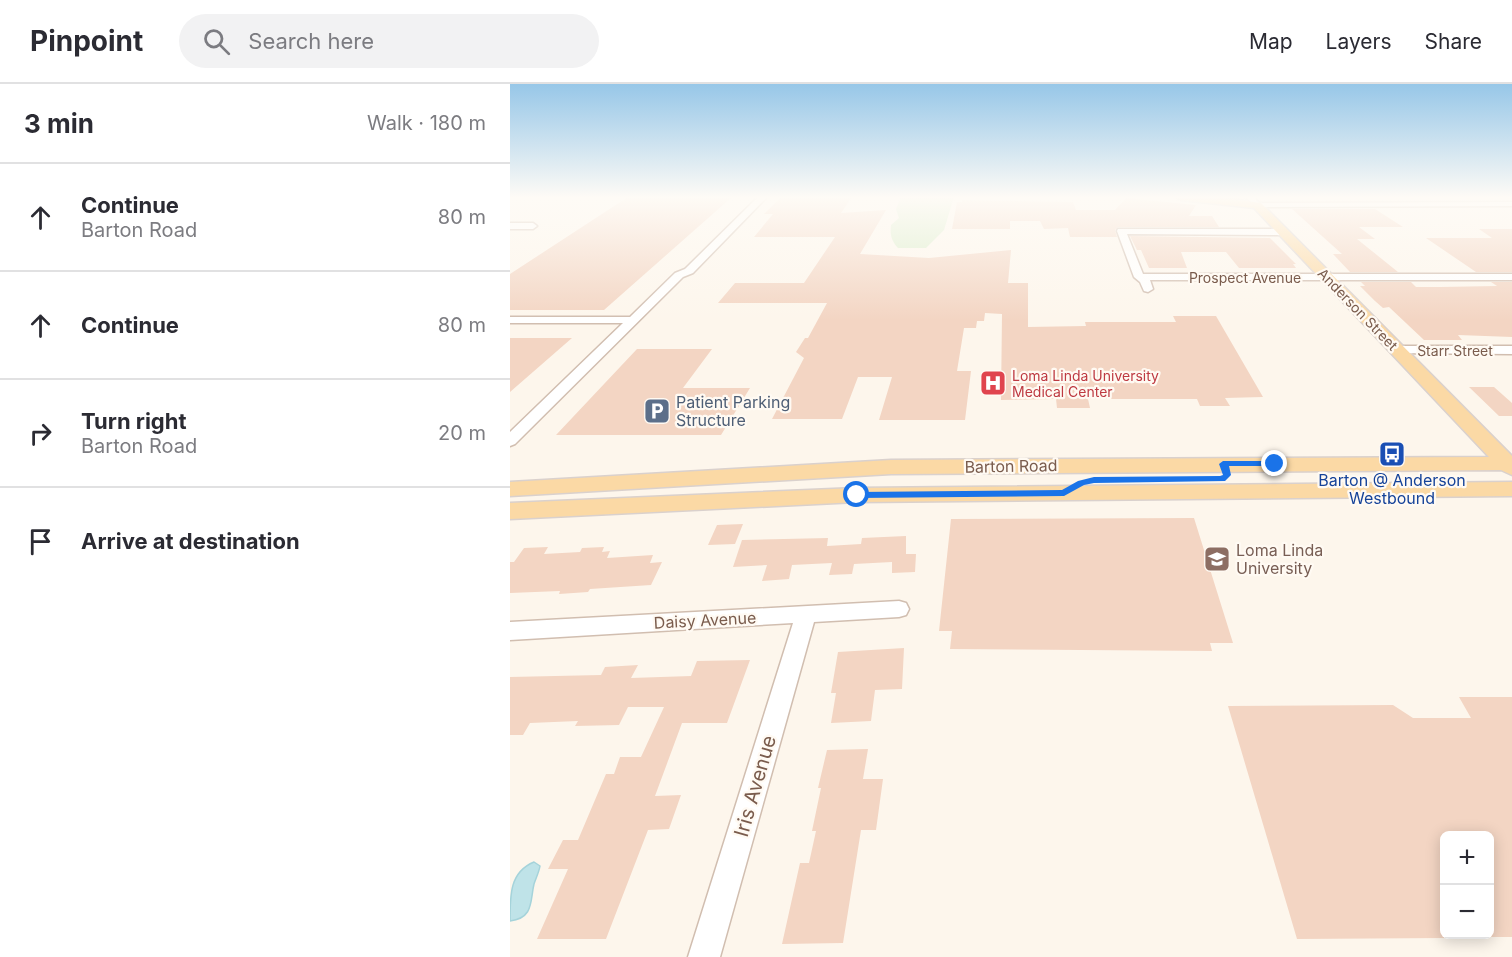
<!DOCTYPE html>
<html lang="en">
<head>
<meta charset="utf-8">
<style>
	:root { --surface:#fff; --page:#f2f2f3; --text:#2b2b33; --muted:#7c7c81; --line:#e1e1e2 }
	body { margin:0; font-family:Inter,sans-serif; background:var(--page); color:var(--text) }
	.controls { position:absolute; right:18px; bottom:18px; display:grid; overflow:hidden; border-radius:9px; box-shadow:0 3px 15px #0003 }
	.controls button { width:54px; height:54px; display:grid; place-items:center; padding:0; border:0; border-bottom:2px solid var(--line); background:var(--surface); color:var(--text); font:30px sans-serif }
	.stop { position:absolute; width:18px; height:18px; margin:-14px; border:4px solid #1a73e8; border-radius:50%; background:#fff }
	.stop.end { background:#1a73e8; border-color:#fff; box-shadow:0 2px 6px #0008 }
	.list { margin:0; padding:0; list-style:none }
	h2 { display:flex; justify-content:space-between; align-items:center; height:78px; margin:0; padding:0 24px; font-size:26px }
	h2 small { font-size:20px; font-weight:400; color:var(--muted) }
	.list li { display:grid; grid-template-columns:39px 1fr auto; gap:18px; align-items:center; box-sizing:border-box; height:108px; padding:0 24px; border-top:2px solid var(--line) }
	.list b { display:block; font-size:22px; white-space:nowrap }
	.list p { margin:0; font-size:20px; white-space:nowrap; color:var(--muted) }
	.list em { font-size:20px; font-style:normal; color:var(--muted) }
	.icon { flex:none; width:33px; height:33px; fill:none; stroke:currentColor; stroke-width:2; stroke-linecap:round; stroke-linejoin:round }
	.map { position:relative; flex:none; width:1002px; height:873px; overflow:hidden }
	header { display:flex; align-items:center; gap:36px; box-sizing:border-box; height:84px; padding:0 30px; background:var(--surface); border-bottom:2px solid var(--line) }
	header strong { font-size:28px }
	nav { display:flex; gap:33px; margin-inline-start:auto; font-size:21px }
	.search { width:420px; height:54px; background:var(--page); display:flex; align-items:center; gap:15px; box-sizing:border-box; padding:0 21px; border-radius:33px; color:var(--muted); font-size:22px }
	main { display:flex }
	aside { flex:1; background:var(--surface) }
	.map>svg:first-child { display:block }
</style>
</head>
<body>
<header>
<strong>Pinpoint</strong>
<div class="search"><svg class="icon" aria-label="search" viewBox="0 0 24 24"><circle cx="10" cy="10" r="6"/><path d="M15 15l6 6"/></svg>Search here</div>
<nav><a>Map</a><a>Layers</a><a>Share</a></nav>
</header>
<main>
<aside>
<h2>3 min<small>Walk · 180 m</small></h2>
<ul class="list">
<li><svg class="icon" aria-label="ahead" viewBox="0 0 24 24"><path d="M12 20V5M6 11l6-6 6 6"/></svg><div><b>Continue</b><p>Barton Road</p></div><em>80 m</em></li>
<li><svg class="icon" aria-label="ahead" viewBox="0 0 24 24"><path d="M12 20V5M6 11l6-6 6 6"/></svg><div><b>Continue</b></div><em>80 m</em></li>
<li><svg class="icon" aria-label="right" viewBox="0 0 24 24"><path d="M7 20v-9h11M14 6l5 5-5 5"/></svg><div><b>Turn right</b><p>Barton Road</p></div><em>20 m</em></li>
<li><svg class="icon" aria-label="arrive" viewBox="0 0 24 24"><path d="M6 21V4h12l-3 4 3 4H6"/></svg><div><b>Arrive at destination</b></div></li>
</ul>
</aside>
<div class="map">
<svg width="1002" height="873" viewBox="0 0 1002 873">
	<rect width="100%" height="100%" fill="#fdf6ec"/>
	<path fill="#d8ecc9" d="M391,113h53l-10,33 -18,18h-28c-7,-8 -8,-13 -7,-23l8,-7 -3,-9z"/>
	<path fill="#bfe3e8" stroke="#a5d3da" stroke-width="1.5" d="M24,778l6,4c-1,6 -4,12 -6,18 -4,17 0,34 -24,37 0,-27 0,-49 24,-59z"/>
	<path fill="#f3d5c3" d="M118,113h104l-128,113h-94v-36z
		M271,113h71l-11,16 45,-3 -26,44 69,4 82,-8 -3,33h20v44l58,-1 -1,-4h91l-3,-6h43l47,81 -38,1 5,8h-30l-3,-7h-109l2,9h-33l-1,-9 -55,1 1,-86 -17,-1 -1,8h-7l-1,7h-12l-7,43h14l-6,49h-86l13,-43h-34l-16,42h-70l32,-61 -8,-6 9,-14h3l19,-35h-109l17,-20h69l31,-46h-81l19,-23h-9z
		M616,114l70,7 -7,11h23l7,11h-101l-3,3 2,7h-47l-2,-9 -24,1 -4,-8h-30v8h-58l5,-27h5v-2l111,2 3,8h39z
		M782,125h83l28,18h-44l16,12h-18l41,33h-48l-17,-18h9z
		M969,145h33v43h-36l-50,-34h66z
		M620,152l140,2 26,26h-3l3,4h-57l-13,-16h-45l6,16h-38l-8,-18h-4z
		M851,198h50l5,5h24l57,-1 -6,-4h21v55l-54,-2 4,5h-38l-35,-33 -6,1 -8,-7 -15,-15h5z
		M0,254h62l-62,54z
		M127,265h75l-29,39h67l-29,47h-165z
		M959,303h25l18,16v13h-13z
		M684,434l39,125h-23l2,8 -262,-2 2,-18h-13l12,-112z
		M233,440l-8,20 -27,1 9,-20z
		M396,452v18h10l-1,18 -23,1v-11l-38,2 -2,10 -23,1 3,-12 -40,2 -3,14 -27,2 5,-16 -34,2 9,-27 86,-2 -1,8 34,-2 1,-6z
		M38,463l-4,7 36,-2 2,-4 22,-1 -2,5 8,-1 -3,7 46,-3 -3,8 12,-1 -11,23 -61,4 -2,3 -29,2 1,-3 -50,2v-31h4l10,-14z
		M394,564l-2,41 -27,1 -4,31 -40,2 5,-30h-5l7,-41z
		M240,576l-23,63h-45l-27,73 26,-1 -12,34 -21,1 -42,109h-69l31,-70h-20l15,-29h15l28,-66h8l6,-17h21l23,-50h-36l-9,18 -44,1 3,-5 -48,2 -7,12h-13v-58l91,-2 4,-8 33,-2 -7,13 60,-2 6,-15z
		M949,613h53v240h-22v-101h-46v102l-147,1 -69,-233 165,-1 20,13h58z
		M358,665l-5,30h20l-7,51h-15l-18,113 -61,1 18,-81h9l7,-32h-4l9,-43h-3l9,-38z"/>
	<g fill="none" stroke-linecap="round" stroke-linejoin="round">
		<defs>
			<path id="minor" d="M248,113h9l-74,76 -10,4 -168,167 -5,2v-14l113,-109h-113v-6h120l45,-44 10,-4z
				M735,113h9l5,6 253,-1v4l-255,1z
				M0,139h23l4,3 -4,3h-23z
				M608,145h165l4,3 -4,3 -156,-1 16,40h369v6h-362l3,9 -5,3 -4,-1 -4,-9 -6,-5 -17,-46z
				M887,262h115v8l-119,-1 -2,-3 2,-3z
				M389,517l7,2 3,6 -3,6 -7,2 -85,5 -94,335h-32l105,-334 -283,17v-18z"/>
			<path id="major" d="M666,113h40l45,6 251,253v19l-11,-5 -610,4 -381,22v-14l381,-22 598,-3 -235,-249 -73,-8z
				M1002,398v14l-655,6 -347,17v-16l347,-15z"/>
		</defs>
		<use href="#minor" stroke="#d1beb0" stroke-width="3"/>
		<use href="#major" stroke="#dad1cd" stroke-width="3"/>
		<use href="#minor" fill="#fff" fill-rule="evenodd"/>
		<use href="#major" fill="#fbd9a5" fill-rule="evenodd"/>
	</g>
	<linearGradient id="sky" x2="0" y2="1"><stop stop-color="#97c7e8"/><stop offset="0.48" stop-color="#fefbf6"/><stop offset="1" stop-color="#fefbf6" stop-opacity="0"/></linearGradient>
	<rect width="1002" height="236" fill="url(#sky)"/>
	<path fill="#1a73e8" d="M713,377h52l5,3 -5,2h-46l2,9 -6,6 -131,2 -10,2 -20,11 -207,2 -5,-3 5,-3 205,-2 16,-9 16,-4 126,-1 3,-1 -4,-11z"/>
	<defs>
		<symbol id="hospital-square" viewBox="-11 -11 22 22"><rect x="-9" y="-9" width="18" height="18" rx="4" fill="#e0444e" stroke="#fffaf3"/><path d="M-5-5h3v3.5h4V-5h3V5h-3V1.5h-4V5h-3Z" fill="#fff"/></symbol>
		<symbol id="parking-square" viewBox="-11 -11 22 22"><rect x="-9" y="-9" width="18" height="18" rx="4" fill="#5c6f8a" stroke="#fffaf3"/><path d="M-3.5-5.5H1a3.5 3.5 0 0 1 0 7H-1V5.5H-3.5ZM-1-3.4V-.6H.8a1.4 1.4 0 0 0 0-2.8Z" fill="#fff"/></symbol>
		<symbol id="bus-square" viewBox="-11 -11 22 22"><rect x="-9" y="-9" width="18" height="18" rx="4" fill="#1a4fb4" stroke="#fffaf3"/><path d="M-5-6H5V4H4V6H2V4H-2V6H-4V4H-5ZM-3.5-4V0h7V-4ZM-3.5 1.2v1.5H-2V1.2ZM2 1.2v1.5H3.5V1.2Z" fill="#fff"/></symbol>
		<symbol id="university-square" viewBox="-11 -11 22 22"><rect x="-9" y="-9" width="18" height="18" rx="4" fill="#8d6e63" stroke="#fffaf3"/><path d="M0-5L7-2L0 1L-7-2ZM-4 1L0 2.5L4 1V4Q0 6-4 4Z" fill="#fff"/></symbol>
	</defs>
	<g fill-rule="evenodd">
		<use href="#hospital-square" x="468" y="284" width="30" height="30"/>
		<use href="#parking-square" x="132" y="312" width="30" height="30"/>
		<use href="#bus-square" x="867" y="355" width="30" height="30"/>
		<use href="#university-square" x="692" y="460" width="30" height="30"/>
	</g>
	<g text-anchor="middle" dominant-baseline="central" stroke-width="4.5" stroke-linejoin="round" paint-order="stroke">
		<g font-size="14" fill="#7a5c4d" stroke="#fffaf3">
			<text x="735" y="193">Prospect Avenue</text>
			<text transform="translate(848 225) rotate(46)">Anderson Street</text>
			<text x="945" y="266">Starr Street</text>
		</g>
		<g font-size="14" fill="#be3a42" stroke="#fffaf3" text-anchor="start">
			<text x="502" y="291">Loma Linda University<tspan x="502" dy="16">Medical Center</tspan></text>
		</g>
		<g font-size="16" fill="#4e5e75" stroke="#fffaf3" text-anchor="start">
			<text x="166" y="318">Patient Parking<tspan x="166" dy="18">Structure</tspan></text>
		</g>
		<g font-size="16" fill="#7a5c4d" stroke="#fffaf3">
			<text transform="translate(501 382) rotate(-1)">Barton Road</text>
			<text transform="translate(195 536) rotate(-3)">Daisy Avenue</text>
		</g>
		<g font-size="16" fill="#164399" stroke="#fffaf3">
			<text x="882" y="396">Barton @ Anderson<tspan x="882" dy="18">Westbound</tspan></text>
		</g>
		<g font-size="16" fill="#785e54" stroke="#fffaf3" text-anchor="start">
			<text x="726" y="466">Loma Linda<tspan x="726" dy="18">University</tspan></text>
		</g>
		<g font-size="20" fill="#7a5c4d" stroke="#fffaf3">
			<text transform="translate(245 702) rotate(-74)">Iris Avenue</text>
		</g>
	</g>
</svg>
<div class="controls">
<button>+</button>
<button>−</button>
</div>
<div class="stop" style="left:347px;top:411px"></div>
<div class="stop end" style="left:765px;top:380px"></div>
</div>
</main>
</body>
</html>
